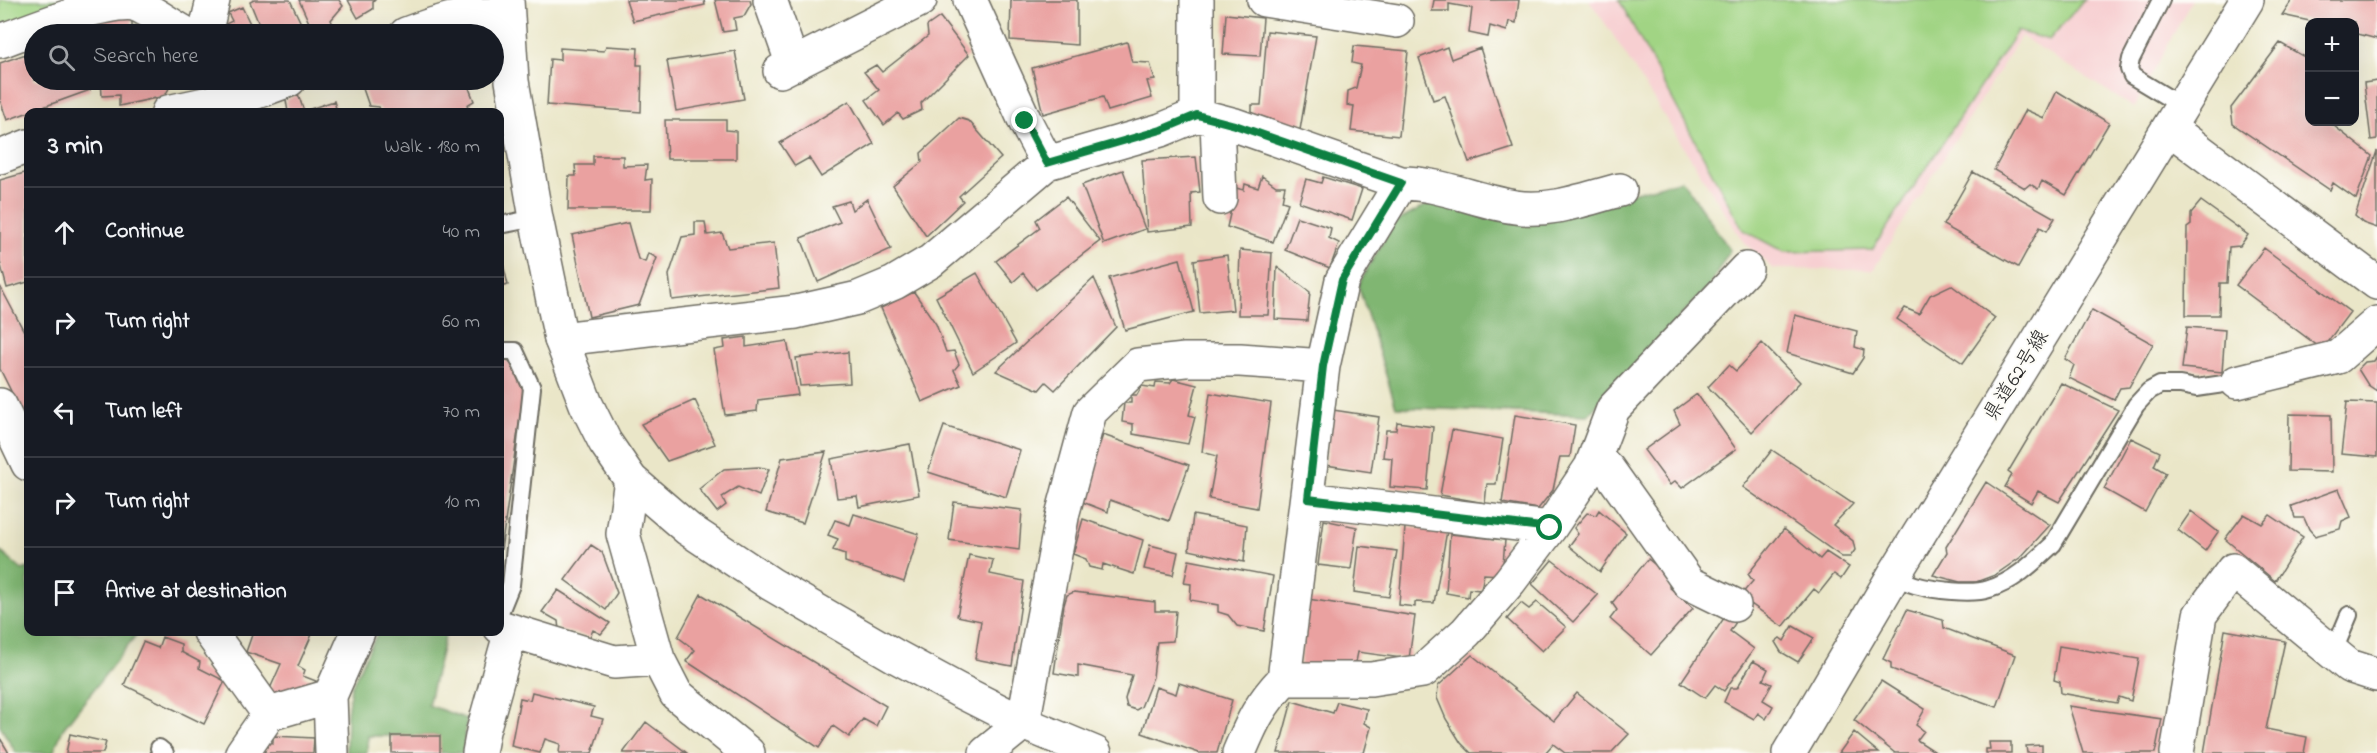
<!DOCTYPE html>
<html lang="en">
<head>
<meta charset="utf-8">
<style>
	:root { --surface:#171b24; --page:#20242c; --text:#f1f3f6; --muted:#9ea1a6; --line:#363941 }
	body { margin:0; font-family:"Indie Flower","Klee One",sans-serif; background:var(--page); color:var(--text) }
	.controls { position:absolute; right:18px; top:18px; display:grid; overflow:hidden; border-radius:12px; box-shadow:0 6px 24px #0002 }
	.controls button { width:54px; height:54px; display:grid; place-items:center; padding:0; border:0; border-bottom:2px solid var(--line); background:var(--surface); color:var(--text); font:30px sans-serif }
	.stop { position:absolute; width:18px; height:18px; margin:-14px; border:4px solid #0b8043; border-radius:50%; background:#fff }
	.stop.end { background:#0b8043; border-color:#fff; box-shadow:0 2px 6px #0008 }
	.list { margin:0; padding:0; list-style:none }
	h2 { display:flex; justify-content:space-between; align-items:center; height:78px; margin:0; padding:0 24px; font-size:26px }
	h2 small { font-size:20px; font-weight:400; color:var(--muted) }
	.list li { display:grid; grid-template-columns:39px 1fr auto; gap:18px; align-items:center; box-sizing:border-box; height:90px; padding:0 24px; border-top:2px solid var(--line) }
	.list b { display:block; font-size:22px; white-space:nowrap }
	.list em { font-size:20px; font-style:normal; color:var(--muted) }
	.icon { flex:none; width:33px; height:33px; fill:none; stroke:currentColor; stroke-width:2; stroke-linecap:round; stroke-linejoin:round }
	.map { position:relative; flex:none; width:2377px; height:753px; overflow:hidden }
	.search { position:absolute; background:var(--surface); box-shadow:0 6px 24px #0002; left:24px; top:24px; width:480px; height:66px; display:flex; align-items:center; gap:15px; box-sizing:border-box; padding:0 21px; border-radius:33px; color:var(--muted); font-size:22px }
	.panel { position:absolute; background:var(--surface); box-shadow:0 6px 24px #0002; left:24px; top:108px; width:480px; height:528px; border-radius:12px }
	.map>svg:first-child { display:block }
</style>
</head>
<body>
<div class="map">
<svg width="2377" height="753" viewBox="0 0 2377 753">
	<rect width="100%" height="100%" fill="#fdfcf7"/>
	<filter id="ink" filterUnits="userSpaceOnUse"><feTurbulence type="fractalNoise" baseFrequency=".0167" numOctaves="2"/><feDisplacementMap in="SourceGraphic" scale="12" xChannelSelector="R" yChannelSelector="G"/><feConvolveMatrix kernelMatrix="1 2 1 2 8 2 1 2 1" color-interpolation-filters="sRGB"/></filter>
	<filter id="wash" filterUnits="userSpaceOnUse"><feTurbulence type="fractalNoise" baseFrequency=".008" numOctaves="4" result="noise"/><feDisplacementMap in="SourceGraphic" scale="24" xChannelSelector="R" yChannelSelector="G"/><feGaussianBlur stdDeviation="1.35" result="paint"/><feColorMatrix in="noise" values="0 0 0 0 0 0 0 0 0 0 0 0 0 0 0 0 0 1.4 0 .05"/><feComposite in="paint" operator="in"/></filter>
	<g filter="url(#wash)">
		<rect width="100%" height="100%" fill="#eae6c8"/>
		<path fill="#f7cfd1" d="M1589,0h603l-58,108 -113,-72 -148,234 -100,-1 -29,-26 -131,-208z"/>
		<path fill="#a1d484" stroke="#668058" stroke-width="1.5" d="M0,0h66l-66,30z
			M1619,0h465l-35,40 -32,-9 -145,219 -88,2 -41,-22z"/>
		<path fill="#80b672" stroke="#56704e" stroke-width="1.5" d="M1682,180l48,70 -20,35 -122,130 -192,-8 -38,-122 36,-62 42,-23 87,21z
			M0,551l22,19 6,-2v64h115l-7,3 -73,94 -10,24h-37l-16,-27z
			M378,632h68l-18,73 39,14 -4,34h-23l-1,-17h-71l-1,17h-21l1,-40 4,-26z"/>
		<g id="blocks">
			<path fill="#eaa1a0" d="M254,0h36l16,34h-43l-13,-32z
				M299,0h40l4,6 -12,14 6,14h-23z
				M348,0h27l-2,2v7l-15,9z
				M626,0h78l1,5 -72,16z
				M715,0h35l1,4 -7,12 -10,2 2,12 -13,2z
				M1011,0h66v45l-67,-5z
				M1434,0h85l-3,23 -7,-2 -2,10 -17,-5 -2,11 -19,-4 3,-25 -23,-4v7h-17z
				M2292,0h85v39l-23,-6v-11h-40l-32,-7z
				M242,7l13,27h-29l-4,-8 10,-5 -4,-8z
				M1226,14l37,4 -3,38 -37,-2z
				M132,16v11l14,-1 15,8h-63l-1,-17z
				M940,17l29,38 -48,48 1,7 -19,9 -5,-6 -14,12 -18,-25 13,-10 -15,-18 12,-7 6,7 46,-36 -1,-10z
				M1267,31l49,5 -16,94 -48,-15v-10h9z
				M1127,42l5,20 18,1 5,17 -8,1 5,17 -44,13 -5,-14 -60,17 -11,-46z
				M2280,43l30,17v62h19l43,34 -16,43 -23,-16 -3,7 -97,-66 -2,-16z
				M606,46l32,2 -1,17h5l-1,47 -94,-7 3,-46 10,1v-12l44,3z
				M1354,46l54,5 -9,85 -48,-5 3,-25 -7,-1 1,-14 8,-3 5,-23 -9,-2z
				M1447,47l4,12 29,-11 33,100 -44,14 -24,-66 -12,4 -14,-42z
				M34,51v29h52l4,10 -83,30 -7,-20v-37z
				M735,51l9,48 -68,12 -9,-50z
				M101,80h72l-8,16 -46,10v-11l-17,1z
				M360,80h106l8,21 -7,4 4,7h-90l-2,-5 -10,-1z
				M2377,81v58l-6,1 -7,-57z
				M2057,91l52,32 -43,72 -24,-14 -4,8 -8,-5 -5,4 -31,-18 32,-60 18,8z
				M298,94l6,17 30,-10 3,11h-49l-2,-12z
				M849,101l25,43 -53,33 -12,-19 -14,8 -15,-23z
				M959,118l10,3 32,37 -42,38 4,5 -37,35 -33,-50 29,-24 -1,-9z
				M665,120h61v10l10,1v28h-69z
				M2377,151v77l-14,-5 -8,-7z
				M593,156h30v10l24,-1 -2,15 7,-1 -1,31h-83l1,-34h7l-1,-11h18z
				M1196,157l4,35 -9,1 1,34 -45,5 -5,-72z
				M1123,170l22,59 -41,15 -22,-59z
				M28,172v110l-21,6 -7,-26v-82z
				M1973,172l82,46 -8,13 -7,-4 -22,40 -75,-42z
				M1262,176l14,10h9l-3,15 6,2 -15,39 -46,-15 9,-39 8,2 1,-6 13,4z
				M1323,177l39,12 -10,31 -53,-18 7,-23 15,4z
				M1066,197l34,44 -64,49 -13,-17 -10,9 -17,-21 44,-33 -4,-8z
				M867,199l24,50 -73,33 -17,-44 39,-16 -8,-16 17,-5 3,9z
				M2201,201l47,34 -8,11 -11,1 -2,36h-7l-1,32h-33l1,-87 4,-3v-12z
				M1297,217l34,11 -2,10 10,5 -9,25 -45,-18z
				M695,222h10l2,13 15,-2 6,15 46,-5 5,45 -107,12 -3,-25 13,-38 13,-2z
				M628,223l10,36 7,3 3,-9 9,5 -18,47 -50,12 -17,-82z
				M2264,248l86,64 -28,37 -86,-64z
				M1240,250l32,3 -4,62h-30z
				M500,251l8,34 -8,2z
				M1227,255l6,55 -33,3 -6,-53z
				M1180,259l14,53 -69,18 -16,-52z
				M1277,267l33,25 -3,29 -32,-2z
				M977,273l39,70 -43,29 -37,-75z
				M1094,278l22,49 -61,63 -9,-8 -7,8 -43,-19z
				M1951,285l44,33 -32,45 -66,-44 8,-11 14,6 11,-19z
				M0,286l28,53v86l-28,-56z
				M914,292l22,32 10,28 8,-1 5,13 -5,6 7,15 -39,17 -41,-94z
				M2092,310l61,34 -24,43 -9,1 -6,12 -45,-22 5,-13 -9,-6z
				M1795,315l62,16 -2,16 9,3 -1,8 -10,15 -66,-20z
				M2187,327l38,3 -3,42 -40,-4z
				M746,337v10l41,-6 11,54 -40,5 -1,11 -32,4 -11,-65 11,-2 -1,-8z
				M1762,343l38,39 -48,50 -44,-45 21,-22 7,6z
				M848,352l2,31 -50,3 -4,-28z
				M2377,356v35l-9,-6 -10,-16 7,-7 9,-1z
				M500,359l16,3 8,27 -23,161z
				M1173,379l24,6 -8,30 6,2 -7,27 -55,-10v-10l-11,-2 2,-19h7v-8h6l5,-9 13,2 1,-6 14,1z
				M2061,383l57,27 -59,92 -21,-11 -7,12 -26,-16 7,-12 -4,-3z
				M1210,393l61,10 -14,105 -48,-9 8,-43 -15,-4z
				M1697,394l39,55 -54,39 -7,-7 -5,4 -26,-35 36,-26 -6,-13z
				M695,400l20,44 -48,17 -26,-37z
				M2347,402l30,1v54l-36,-3z
				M1333,410l46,7 -8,55 -45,-7z
				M2289,414l42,1 1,57 -44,-1z
				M1515,415l60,10 -5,32h-10l-7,33 -15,19 -36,-6z
				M1397,422l36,5 -6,63 -37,-3 2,-29 -9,-1 3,-27h10z
				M944,426l76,24 -14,47 -78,-25z
				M1452,430l51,9 -7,45h-9l-2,19 -45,-8z
				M1103,435l86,30 -20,56 -59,-21 -2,12 -28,-11z
				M2131,438l29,14 -6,14 12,7 -21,39 -41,-23z
				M910,444l9,51 -60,12 -2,-11 -20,2 -6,-39z
				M1772,450l81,54 -20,21 20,16 2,9 -5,7h-8l-99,-70z
				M826,452l-23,71 -37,-11 16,-54z
				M759,467l10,2 -10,27 -21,-9 -16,10 4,8 -9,7 -18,-23 25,-20z
				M1986,482l64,43 -29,32 -26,18 -19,7h-16l-27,-7 14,-23 -1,-5z
				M2339,489l12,28 -9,4 -2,8 -25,7 -6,-7 -5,-11h-9l-4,-12z
				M954,502l68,8 -3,40 -70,-10z
				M1599,510l27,23 -26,39 -31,-26 9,-12 -4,-6 13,-15 9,2z
				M2191,511l27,21 -13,19 -27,-21z
				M854,514l65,20 -15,48 -59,-20v-8l-12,-4 5,-11 -10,-4 7,-15 15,5z
				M2244,514l18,10 8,-9 33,22 -28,44 -50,-42z
				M1193,515l54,10 -3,37 -55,-12z
				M1083,519l60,21 -9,34 -31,-10 -1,6 -13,-3 -3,-8 -13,-5z
				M1324,520l33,7 -6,42 -33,-4z
				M1405,527l42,4 -13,72 -19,-1v5l-16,-2z
				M1784,529l36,30 6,-7 23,15 -8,12 -7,-5 -15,19 -5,-4 -31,38 -43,-31 13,-15 -5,-7z
				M1450,534l55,6 -3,35 -18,-1 -3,16 -12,-1 -1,8 -22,-4z
				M591,545l11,7 15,41 -11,17 -41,-30z
				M1150,545l28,7 -5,23 -29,-6z
				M1359,546l38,5 -8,46 -35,-5z
				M969,555l24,5 -3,14 34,7 -12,85 -37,-7 6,-38 -24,-5z
				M1648,559l22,18 -1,10 24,21 -42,47 -41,-36 7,-9 -5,-7z
				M1189,560l84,16 -9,55 -27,-5 -9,-11 -10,-3v-7l-28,-5 1,-16 -7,-1z
				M1552,560l46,35 -25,27 -41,-38z
				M558,590l52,33 -9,11 -8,-4 -3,7 -31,-7 -1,-9 -16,-9z
				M1074,592l81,10v9h21l-3,30 -16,1 -4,35 -12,30 -5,3 -9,-3 -2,-8 7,-24 -54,-10v12l-24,-4 10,-68 3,-10z
				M701,594l185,112 -10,20 -13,-7 -14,18 -16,-11 -14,22 -133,-87 9,-11 -17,-13z
				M1308,599l107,17 -6,43 -51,-7 -3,15 -28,-5 -1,7 -26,-3z
				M1537,602l29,25 -24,24 -35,-32 14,-16 8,6z
				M1907,610l36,10 1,8 71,27 -18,52 -106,-38v-6l-8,-4z
				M1726,615l10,7 -6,9 24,18 -30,42 -9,-6 -10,13 -24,-16z
				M1793,626l21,12 -16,24 -17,-10 -6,-10 5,-4 4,3z
				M2225,630l60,11 -19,88 41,8 -3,16h-100z
				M253,632h60l-15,34 7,4 -2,6 13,5 -6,7 -31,10 -10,-7 12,-27 -35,-12z
				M162,637l19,7v8l19,10 -1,6 26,13 -21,43 -80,-39 19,-43 15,6z
				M2059,646l80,13 -8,42 -12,-4 -2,6 -56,-10 -1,-11 -6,-2z
				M1472,655l82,66 23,-28 52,41 -18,19h-46l-12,-9 -8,9h-74l-10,-10 -15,-24 -9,-21 1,-12z
				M1753,661l15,8 -5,11 9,4 -9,16 10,6 -7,13 -8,-6 -4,6 -30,-17 6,-14h7z
				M1881,681l44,28 -9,16 8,6 -7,9 20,13h-42l-41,-33z
				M1179,683l53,17 -15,53h-18l-57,-20 14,-46 20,7z
				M532,692l62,15 -3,9 12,3 -11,34h-33l1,-9 -15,-5 -5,14 -29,-7 9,-48 10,2z
				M1292,701l41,12 4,-11 30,7 -3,14 7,4 -7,26h-86z
				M2069,706l93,13 -7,34h-72z
				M646,722l41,31h-64z
				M1854,732l25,21h-40z
				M70,734l36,8 -3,11h-37z
				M273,736l41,2 -1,15h-48v-11l8,1z
				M392,736h48v17h-48z
				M0,738l9,15h-9z
				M1989,742h22v11h-25v-4h4z
				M2042,745v8h-15l-1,-7z"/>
		</g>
	</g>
	<g filter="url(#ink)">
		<use href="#blocks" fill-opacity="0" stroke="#6e6c62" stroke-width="1.5"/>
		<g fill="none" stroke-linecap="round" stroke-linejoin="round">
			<defs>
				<path id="lane" d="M2161,0l-30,59 -2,10 3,7 50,30
					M500,225l36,-7
					M500,351h15l17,37 -21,197 -11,27
					M1894,575c7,4 14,8 21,10 18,5 57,10 74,4 25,-7 46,-28 64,-45l83,-139 13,-14 11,-6h20l16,3 41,-6
					M2333,653l16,-38
					M159,748l6,5"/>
				<path id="street" d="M770,0l23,65
					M970,0l55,121 22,42
					M1264,0l133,21
					M205,34l8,-34
					M406,34c37,-14 59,-21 100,-19
					M0,41c31,-11 103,-41 134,-37 17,6 37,22 53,30
					M780,71l140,-71
					M168,112l83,-18 38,-14
					M1197,115l38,10 166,58 -59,97 -19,86
					M1217,121l3,77
					M0,157l28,-11
					M1401,183c40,0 75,18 114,24 35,6 72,-9 105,-17
					M561,339l235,-27 62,-14 36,-15 37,-22 116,-98 114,-33 36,-15v-115
					M2237,382l101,-25 39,-34
					M0,405l28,59
					M1595,457l13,12 81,114 45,22
					M631,480l-8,54 35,125 18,35 72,59
					M1308,499l242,29
					M500,627l114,35 44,-3
					M210,632l59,82
					M1284,679h87l52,-8 43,-39 44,-51 40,-53 41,-61 22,-58 133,-140
					M330,696l2,57
					M242,753l27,-39 61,-18 28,-64
					M479,753l4,-22 28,-100
					M986,753l37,-30 40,-211 27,-100 48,-47 47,-5h55l83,6 -39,313c-24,25 -32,43 -45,74
					M2177,753l23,-138 33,-45 116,96 28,9"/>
				<path id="secondary" d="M507,0l5,81 24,137 25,121 25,65 19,38 26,38 57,49 83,55 126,73 61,33 65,33 72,30
					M2169,128l208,155
					M1789,753l105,-178 353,-575"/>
			</defs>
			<use href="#lane" stroke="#6e6c62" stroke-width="20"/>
			<use href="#street" stroke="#6e6c62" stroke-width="36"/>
			<use href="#secondary" stroke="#6e6c62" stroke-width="36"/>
			<use href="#lane" stroke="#fff" stroke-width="16"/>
			<use href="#street" stroke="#fff" stroke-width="33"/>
			<use href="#secondary" stroke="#fff" stroke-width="33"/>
		</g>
	</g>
	<g fill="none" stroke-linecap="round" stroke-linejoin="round" filter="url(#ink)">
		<path stroke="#0b8043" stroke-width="8" d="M1025,121l22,42 114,-33 36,-15 38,10 166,58 -59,97 -19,86 -15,133 242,29"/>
	</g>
	<g text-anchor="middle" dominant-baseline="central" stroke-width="4.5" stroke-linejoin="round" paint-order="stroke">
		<g font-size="21" fill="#2b2b2b" stroke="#fdfcf7">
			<text transform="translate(2017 376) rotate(-58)">県道62号線</text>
		</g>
	</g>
</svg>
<div class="controls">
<button>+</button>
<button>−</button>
</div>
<div class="stop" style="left:1550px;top:528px"></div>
<div class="stop end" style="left:1025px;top:121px"></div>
<div class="search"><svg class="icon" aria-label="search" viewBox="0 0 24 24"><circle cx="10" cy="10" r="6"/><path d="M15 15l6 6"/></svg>Search here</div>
<section class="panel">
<h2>3 min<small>Walk · 180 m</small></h2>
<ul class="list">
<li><svg class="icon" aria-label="ahead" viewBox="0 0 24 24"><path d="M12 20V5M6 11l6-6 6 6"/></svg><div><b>Continue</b></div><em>40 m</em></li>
<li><svg class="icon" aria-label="right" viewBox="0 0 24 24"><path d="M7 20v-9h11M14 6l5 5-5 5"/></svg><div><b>Turn right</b></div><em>60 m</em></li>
<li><svg class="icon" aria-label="left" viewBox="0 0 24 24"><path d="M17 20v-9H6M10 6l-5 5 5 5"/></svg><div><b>Turn left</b></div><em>70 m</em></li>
<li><svg class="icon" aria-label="right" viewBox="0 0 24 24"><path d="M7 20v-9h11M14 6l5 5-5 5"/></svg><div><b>Turn right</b></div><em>10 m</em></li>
<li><svg class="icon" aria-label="arrive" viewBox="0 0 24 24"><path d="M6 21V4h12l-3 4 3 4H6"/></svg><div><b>Arrive at destination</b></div></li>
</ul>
</section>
</div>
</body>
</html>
